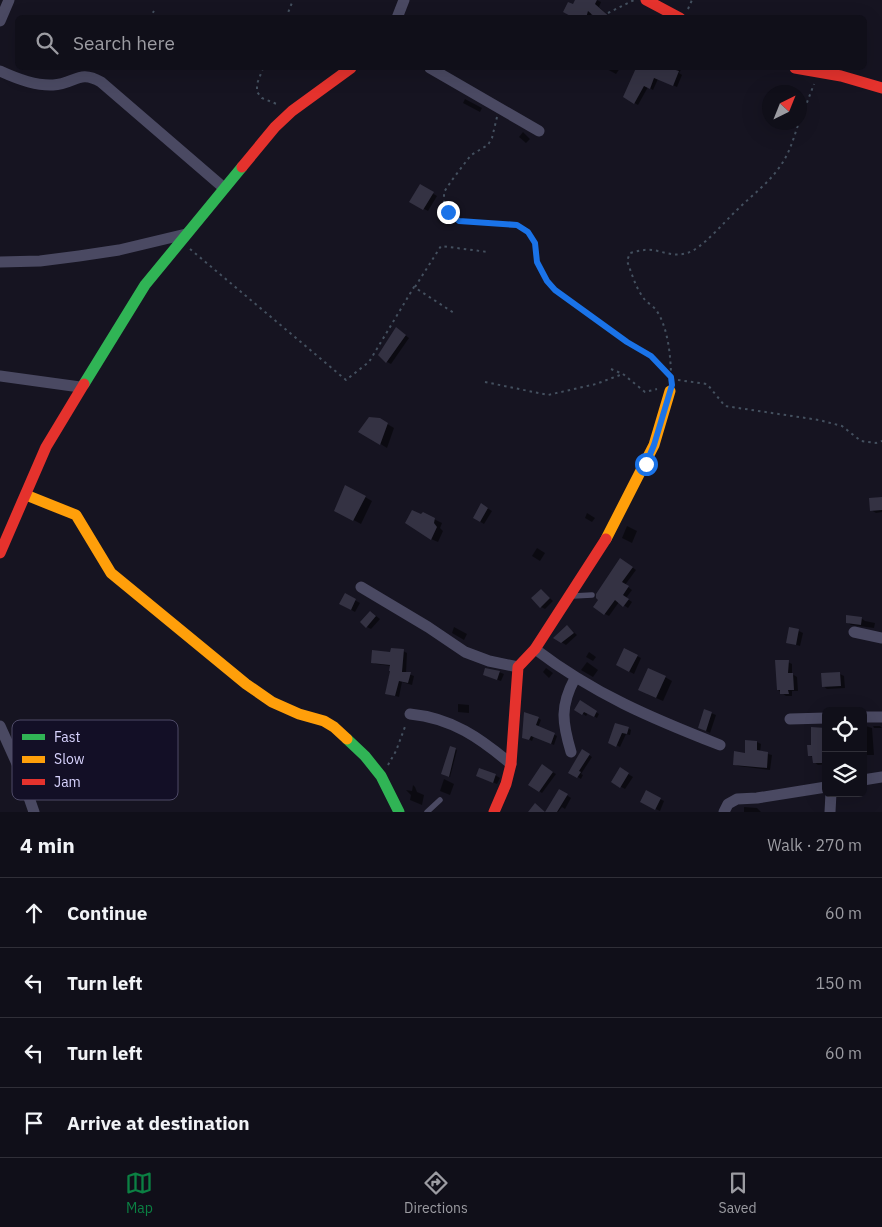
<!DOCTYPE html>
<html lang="en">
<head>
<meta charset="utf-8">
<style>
	:root { --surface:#100f19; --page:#1e1d26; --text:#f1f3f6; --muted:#9c9ca2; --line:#302f38; --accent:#0b8043 }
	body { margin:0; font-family:"IBM Plex Sans",sans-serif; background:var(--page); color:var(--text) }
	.controls { position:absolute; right:15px; bottom:15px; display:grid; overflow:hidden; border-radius:8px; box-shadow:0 5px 20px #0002 }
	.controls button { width:45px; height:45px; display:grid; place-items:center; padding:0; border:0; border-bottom:1px solid var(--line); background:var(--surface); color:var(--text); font:25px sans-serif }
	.compass { position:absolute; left:762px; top:85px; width:45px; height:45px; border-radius:50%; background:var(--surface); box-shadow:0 5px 20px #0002; rotate:43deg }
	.stop { position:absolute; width:15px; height:15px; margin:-11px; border:4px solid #1a73e8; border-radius:50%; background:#fff }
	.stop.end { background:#1a73e8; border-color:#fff; box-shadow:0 1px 5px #0008 }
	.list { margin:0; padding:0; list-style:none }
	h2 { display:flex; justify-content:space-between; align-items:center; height:65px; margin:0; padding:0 20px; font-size:21px }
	h2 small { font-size:16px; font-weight:400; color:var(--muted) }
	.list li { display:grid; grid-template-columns:32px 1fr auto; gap:15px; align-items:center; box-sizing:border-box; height:70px; padding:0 20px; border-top:1px solid var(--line) }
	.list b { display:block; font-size:19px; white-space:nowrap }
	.list em { font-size:16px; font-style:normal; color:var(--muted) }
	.icon { flex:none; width:28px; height:28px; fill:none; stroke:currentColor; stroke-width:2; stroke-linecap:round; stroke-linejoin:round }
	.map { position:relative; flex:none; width:882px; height:812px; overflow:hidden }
	.search { position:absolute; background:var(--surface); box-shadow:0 5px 20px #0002; left:15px; right:15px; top:15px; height:55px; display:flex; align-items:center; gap:12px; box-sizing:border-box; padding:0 18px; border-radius:8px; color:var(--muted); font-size:19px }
	.sheet { height:345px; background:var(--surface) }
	nav { display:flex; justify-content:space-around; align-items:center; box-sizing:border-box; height:70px; border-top:1px solid var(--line); background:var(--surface); font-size:14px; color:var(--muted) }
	nav a { display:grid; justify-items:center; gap:2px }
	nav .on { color:var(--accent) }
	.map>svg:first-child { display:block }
</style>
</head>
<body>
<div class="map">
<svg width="882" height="812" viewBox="0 0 882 812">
	<rect width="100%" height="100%" fill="#161421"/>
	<path fill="#0007" d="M576,0h21l4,2 -2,5 12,11h-13l-6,-6 -2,6h-14l-2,-12z
		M605,68h15l-4,6z
		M638,68h44l-3,5 3,2 -5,12 -19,-8 -5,11 -5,-3 -10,18 -14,-8z
		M465,99l17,9 -2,4 -17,-9z
		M523,132l7,7 -4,4 -7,-6z
		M420,186l17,10 -9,15 -18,-10z
		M400,331l9,7 -18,26 -4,-2z
		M379,419l15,9 -7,20 -27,-17z
		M346,486l26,15 -11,23 -26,-14z
		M882,498v14l-6,1 -5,-3z
		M482,505l10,6 -8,13 -10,-6z
		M587,513l8,5 -3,4 -7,-4z
		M423,514l19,9 -2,5 3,3 -5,11 -7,-3 -10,-23z
		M627,526l10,5 -5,12 -10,-5z
		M537,548l8,5 -5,8 -8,-5z
		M625,562l11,8 -11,15 7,5 -6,8 6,4 -4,6 -9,-6 -10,14 -4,-2 -5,-14z
		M541,590l12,11 -8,8 -4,-2z
		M345,595l15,8 -5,9 -14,-8z
		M371,612l9,7 -9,10 -4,-2z
		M861,618l4,3 10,2 -1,5 -23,-3 -4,-3z
		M567,626l10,9 -11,10 -11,-7z
		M454,627l13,7 -3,6 -12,-7z
		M799,631l4,2 -3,13 -13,-4z
		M625,650l16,8 -7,16 -17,-9z
		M403,651l4,2 -1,20 8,3 -2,9 -10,-3 -3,15 -13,-4 5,-27 -15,-2 -4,-2 19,-9z
		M589,652l7,5 -3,4 -7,-4z
		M587,662l11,8 -5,7 -12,-7z
		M788,662l4,2v10l5,3 1,14h-6v5h-6l-8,-6z
		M546,668l7,5 -4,5 -6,-6z
		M499,672l5,2 -3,7 -17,-6z
		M840,674l4,2 1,12 -18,1 -4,-3z
		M665,677l7,4 -9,20 -16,-7z
		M580,702l19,12 -2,4 -9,-5 -2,3 -10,-7z
		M458,704l11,1v8l-11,-1z
		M711,713l5,2 -6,18 -6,-3z
		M538,718l3,2 -3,7 19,9 -3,9 -20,-9 -2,5 -6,-3z
		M863,725l9,3 2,27h-11z
		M873,726h7l2,2h-8z
		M628,728l3,2 -1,5 -4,-1 -6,13 -10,-5z
		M826,729v35l-8,1 -4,-3v-4l-5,-3 3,-9z
		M757,742l4,2 -1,8 12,3 -2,15 -32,-4 -4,-2z
		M455,749l2,1 -7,27 -6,-2z
		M582,750l10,7 -11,17 2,1 -2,4 -11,-7z
		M542,766l14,8 -14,19 -12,-8z
		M620,769l13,8 -8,12 -13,-7z
		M495,775l5,3 -3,6 -15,-6z
		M444,779l10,5 -4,11 -10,-4z
		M413,785l2,2 2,5 7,3 -2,10 -12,-5 1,-5 -5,-5 6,1z
		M559,790l12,8 -6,11 -3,-2 -4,5h-11z
		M646,792l18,9 -4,10 -19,-9z
		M744,807l13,1 4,4h-17z"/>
	<path fill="#343243" d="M575,0h22l-2,4 16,14h-15l-8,-7 -2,7h-12l-11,-6 5,-10 5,2z
		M636,68h33l10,3 -6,15 -19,-8 -4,11 -6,-3 -10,18 -11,-7z
		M420,184l14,8 -11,18 -14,-8z
		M396,327l10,8 -20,28 -8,-8z
		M369,417l11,1 8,5 -8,22 -22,-13z
		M345,485l21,11 -13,25 -19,-10z
		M882,497v13l-12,1 -1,-13z
		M481,503l7,5 -8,14 -7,-4z
		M412,510l9,4 2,-2 12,6 -1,5 3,4 -6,13 -26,-17z
		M620,558l13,9 -11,15 7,4 -6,9 6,4 -6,8 -8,-7 -11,15 -11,-8 5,-7 -2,-2v-4z
		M541,589l9,9 -10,10 -9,-10z
		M345,593l11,6 -5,11 -12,-6z
		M370,611l6,5 -10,12 -6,-6z
		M846,615l16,2 -1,8 -15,-2z
		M567,625l7,8 -13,10 -8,-5z
		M789,627l10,2 -3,16 -10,-2z
		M391,648l13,1 -2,23h9l-3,11 -9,-2 -4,15 -10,-2 5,-23h-1l1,-6 -19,-2 1,-13 18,2z
		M624,648l14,7 -9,17 -13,-7z
		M775,660h14l-1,13h5l1,17h-6l1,4h-9v-4h-3z
		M485,668l15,3 -3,9 -14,-5z
		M648,668l18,8 -10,22 -18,-8z
		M840,672l1,14 -19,1 -1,-14z
		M580,700l17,11 -3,6 -10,-5 -2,3 -8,-5z
		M704,709l8,3 -6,19 -8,-3z
		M524,712l15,5 -3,8 19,8 -4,11 -20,-8 -2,4 -7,-2z
		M615,723l14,4 -2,7 -5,-1 -6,14 -8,-4z
		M811,727l15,1v14h-3l1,14h-2v7h-9l-1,-7h-4l-1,-11h4z
		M745,740l12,1v9l11,2 -1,16 -34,-3 1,-14 11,2z
		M450,746l6,2 -7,29 -8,-3z
		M582,749l8,5 -11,17 2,1 -4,6 -9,-5z
		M542,764l11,8 -14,20 -11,-7z
		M620,767l9,6 -9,15 -9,-6z
		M479,768l17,6 -3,9 -17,-7z
		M559,789l9,5 -11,18h-29l7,-9 10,9z
		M646,790l15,8 -6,12 -15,-8z"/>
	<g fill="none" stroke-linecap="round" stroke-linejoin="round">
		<path stroke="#44505f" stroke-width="2" stroke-dasharray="2.5 4" stroke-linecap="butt" d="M688,9l4,-9
			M608,13l26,-13
			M149,18l5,-7
			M286,18l7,-18
			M263,68l-6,16v8l5,6 17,7
			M497,117l-5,21 -4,7 -17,10 -19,25 -8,12v12l4,8 11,9 58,4 11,7 7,11 2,19 10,19 8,9 72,52 24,14 22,22
			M800,121l14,-37
			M190,249l156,131 23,-18 45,-75 40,26
			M415,287l26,-41 47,6
			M611,369l12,5 22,18 12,-3
			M671,377c0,-19 -3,-51 -15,-67 -3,-4 -8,-7 -11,-10 -9,-11 -13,-26 -18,-39l3,-8c8,-2 15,-4 23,-3 11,2 22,7 34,3 15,-4 37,-31 49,-42 16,-16 33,-28 45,-46 9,-13 13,-28 18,-43
			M678,380l29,4 18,22 94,14 23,6 19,15 15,2 6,-2
			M485,382l63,13 48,-11 27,-10
			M388,765l8,-14 10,-27"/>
		<path stroke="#4a4962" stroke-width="5.5" d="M573,596l19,-1
			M427,812l13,-12"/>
		<path stroke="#4a4962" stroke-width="11" d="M397,18l7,-18
			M0,21l9,-21
			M430,68l109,63
			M0,71c15,7 36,15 53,14 22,-1 26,-16 48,-3l123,106
			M0,262l40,-1 39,-5 40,-6 67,-16
			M0,376l80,11
			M361,587l67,40 37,25 24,9 29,6
			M854,632l28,6
			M535,649c59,45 116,69 185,96
			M410,714c42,4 70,24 101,50
			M863,717h19
			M790,719l36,-1
			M0,726l18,40 16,46
			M571,752c-9,-30 -11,-46 4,-74
			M863,780l19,-3
			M724,812l4,-8 9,-5 20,-1 69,-11
			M830,812l1,-19"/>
		<path stroke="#30b455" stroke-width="11" d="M84,384l61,-99 97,-118
			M347,739l18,17 16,20 18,36"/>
		<path stroke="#ff9f0a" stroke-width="11" d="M26,495l50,20 35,58 135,111 26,18 27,12 25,7 10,6 13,12
			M606,539l48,-94 16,-54"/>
		<path stroke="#e5322d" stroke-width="11" d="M646,0l34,18
			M795,68l46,8 41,12
			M242,167l33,-40 17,-16 59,-43
			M0,553l46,-106 38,-63
			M494,812l12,-28 5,-20 7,-97 17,-18 71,-110"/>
	</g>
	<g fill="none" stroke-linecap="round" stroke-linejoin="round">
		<path stroke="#1a73e8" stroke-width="6" d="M448,212l11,9 58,4 11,7 7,11 2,19 10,19 8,9 72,52 24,14 20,21 1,8 -18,60 -8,19"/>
	</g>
	<rect x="12" y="720" width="166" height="80" rx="8" fill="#130f26" stroke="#4e4a67" stroke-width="1"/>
	<rect x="22" y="734" width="23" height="6" fill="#30b455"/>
	<rect x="22" y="756" width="23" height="7" fill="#ff9f0a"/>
	<rect x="22" y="779" width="23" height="6" fill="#e5322d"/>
	<g font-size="14" fill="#d9d4ff">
		<text x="54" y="742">Fast</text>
		<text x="54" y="764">Slow</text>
		<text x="54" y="787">Jam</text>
	</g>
</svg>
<div class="controls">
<button><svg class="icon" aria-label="locate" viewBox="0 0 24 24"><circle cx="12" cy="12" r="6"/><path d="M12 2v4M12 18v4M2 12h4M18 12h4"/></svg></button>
<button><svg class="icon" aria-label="layers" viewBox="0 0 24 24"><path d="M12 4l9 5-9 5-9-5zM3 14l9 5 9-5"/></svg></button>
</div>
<svg class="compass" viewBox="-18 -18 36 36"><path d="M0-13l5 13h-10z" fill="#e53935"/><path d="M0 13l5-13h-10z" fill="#9c9ca2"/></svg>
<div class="stop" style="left:646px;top:464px"></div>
<div class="stop end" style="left:448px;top:212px"></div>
<div class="search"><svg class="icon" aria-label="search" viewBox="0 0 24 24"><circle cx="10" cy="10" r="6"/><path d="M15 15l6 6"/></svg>Search here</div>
</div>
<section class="sheet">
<h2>4 min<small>Walk · 270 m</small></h2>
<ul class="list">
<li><svg class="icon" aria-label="ahead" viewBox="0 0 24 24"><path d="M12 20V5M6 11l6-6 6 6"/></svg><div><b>Continue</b></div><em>60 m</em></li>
<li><svg class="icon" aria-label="left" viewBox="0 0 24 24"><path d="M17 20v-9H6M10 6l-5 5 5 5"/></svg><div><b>Turn left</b></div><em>150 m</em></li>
<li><svg class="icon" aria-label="left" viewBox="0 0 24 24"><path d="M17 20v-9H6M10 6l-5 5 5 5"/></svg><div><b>Turn left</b></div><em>60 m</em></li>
<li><svg class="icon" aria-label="arrive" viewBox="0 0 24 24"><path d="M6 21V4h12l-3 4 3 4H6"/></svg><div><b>Arrive at destination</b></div></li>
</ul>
</section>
<nav>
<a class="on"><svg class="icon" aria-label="map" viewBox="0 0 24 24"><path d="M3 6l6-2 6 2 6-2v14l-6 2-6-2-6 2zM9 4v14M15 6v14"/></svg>Map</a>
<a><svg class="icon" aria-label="directions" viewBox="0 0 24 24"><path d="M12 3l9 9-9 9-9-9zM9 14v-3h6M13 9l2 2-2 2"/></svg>Directions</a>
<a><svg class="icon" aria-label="saved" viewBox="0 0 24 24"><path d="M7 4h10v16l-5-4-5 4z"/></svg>Saved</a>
</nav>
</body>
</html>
